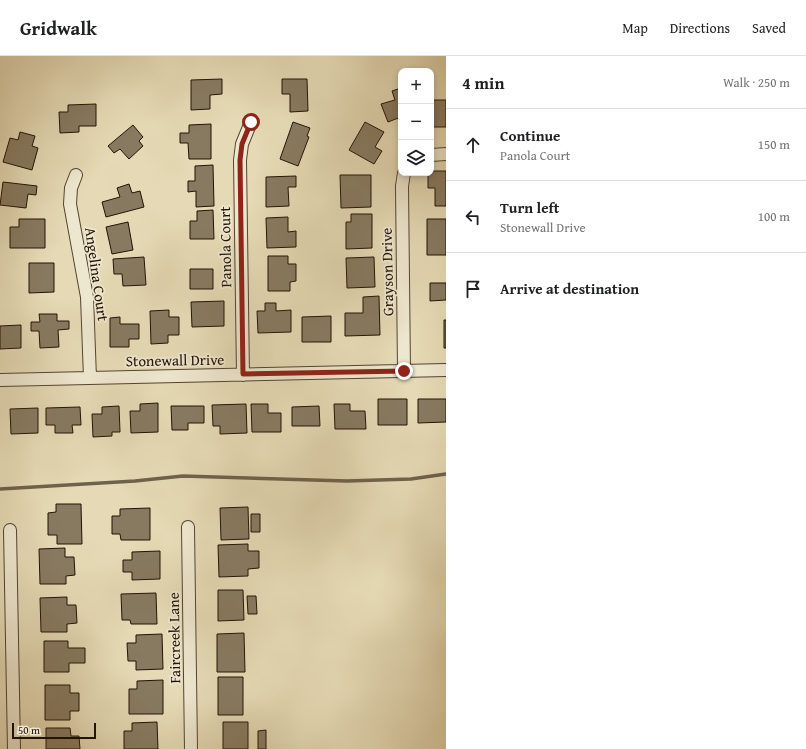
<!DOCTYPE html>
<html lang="en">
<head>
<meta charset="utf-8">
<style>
	:root { --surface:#fff; --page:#f6f6f6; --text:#202124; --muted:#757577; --line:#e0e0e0 }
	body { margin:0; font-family:"Gentium Book Plus",serif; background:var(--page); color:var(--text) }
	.controls { position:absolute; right:12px; top:12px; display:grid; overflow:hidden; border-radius:8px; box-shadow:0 2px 6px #0003 }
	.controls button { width:36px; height:36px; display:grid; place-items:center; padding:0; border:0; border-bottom:1px solid var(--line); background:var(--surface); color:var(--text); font:20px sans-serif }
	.scale { position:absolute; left:12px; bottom:10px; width:84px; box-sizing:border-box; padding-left:4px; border:2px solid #221307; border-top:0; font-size:11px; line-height:14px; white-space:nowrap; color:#221307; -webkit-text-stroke:3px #eee7cf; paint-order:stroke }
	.stop { position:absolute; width:12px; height:12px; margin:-9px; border:3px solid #8f2418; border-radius:50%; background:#fff }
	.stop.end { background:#8f2418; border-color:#fff; box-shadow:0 1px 4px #0008 }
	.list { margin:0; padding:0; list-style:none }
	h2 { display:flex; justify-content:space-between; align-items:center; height:52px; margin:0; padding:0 16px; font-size:17px }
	h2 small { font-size:13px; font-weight:400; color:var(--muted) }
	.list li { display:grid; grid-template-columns:26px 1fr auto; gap:12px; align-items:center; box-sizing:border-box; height:72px; padding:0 16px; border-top:1px solid var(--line) }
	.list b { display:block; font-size:15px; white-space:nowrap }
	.list p { margin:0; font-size:13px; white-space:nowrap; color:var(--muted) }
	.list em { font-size:13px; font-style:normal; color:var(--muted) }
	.icon { flex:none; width:22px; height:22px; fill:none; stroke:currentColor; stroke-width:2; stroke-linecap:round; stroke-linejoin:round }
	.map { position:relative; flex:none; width:446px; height:693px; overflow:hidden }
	header { display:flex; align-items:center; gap:24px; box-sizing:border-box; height:56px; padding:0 20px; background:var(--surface); border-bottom:1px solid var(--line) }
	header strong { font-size:19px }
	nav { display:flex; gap:22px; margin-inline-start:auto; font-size:14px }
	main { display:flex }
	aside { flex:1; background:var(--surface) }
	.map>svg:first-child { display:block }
</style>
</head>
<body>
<header>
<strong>Gridwalk</strong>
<nav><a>Map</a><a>Directions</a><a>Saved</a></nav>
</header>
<main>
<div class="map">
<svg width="446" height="693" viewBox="0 0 446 693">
	<rect width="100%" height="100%" fill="#e5dab5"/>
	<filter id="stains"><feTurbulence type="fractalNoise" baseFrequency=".005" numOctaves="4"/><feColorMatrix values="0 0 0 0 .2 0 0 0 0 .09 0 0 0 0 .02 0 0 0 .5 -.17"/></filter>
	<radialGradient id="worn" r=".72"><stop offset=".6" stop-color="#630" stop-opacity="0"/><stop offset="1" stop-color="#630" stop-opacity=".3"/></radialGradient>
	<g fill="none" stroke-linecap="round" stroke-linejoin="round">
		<path stroke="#6f624c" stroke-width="3.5" d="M0,433l135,-8 48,-5 164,5 64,-2 35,-5"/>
	</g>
	<path fill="#877a61" stroke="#221307" d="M222,23v15l-12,1v14l-19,1v-30z
		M282,23h25l1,32 -18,1v-18h-8z
		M401,32v29l-13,5 -7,-18 14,-4 -3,-9z
		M431,44h15v27h-15z
		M96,48v22h-17v6l-19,1 -1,-21h9v-7z
		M293,66l17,6 -3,8 2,1 -11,29 -18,-7z
		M365,66l19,10 -9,15 7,4 -8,13 -25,-14z
		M211,68v35h-22l-1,-16h-8v-10h9v-8z
		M133,69l10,12 -4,4 4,5 -14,13 -9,-10 -6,4 -6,-7z
		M20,76l15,4 -3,10 6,2 -6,22 -29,-8 7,-24 8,2z
		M213,109l1,41 -18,1v-16l-8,1v-11h7v-15z
		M431,115h15v35h-11v-18h-7v-15h3z
		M340,119h31v32l-30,1z
		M296,120v11h-8l1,19 -23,1v-30z
		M3,126l34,4 -1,9 -8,-1 -2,14 -26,-3z
		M129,128l3,9 8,-2 4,16 -38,10 -4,-15 18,-5 -3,-9z
		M213,154l1,29h-24v-18h7v-10z
		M351,158h21v34l-26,1v-27h5z
		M288,161v15l8,-1v16l-29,1 -1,-30z
		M19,163h26v29h-35v-21h9z
		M427,163h19v36h-19z
		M128,166l5,28 -21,4 -6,-27z
		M268,200h20v8h8v17l-6,1v9h-22z
		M144,201l2,28 -23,1 -1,-12h-8l-1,-15z
		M374,201l1,30 -28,1 -1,-30z
		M29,207h25v29l-25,1z
		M190,213h23v20h-23z
		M430,227h16v17l-16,1z
		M379,240l1,39 -35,1v-23h18v-16z
		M224,245v25l-32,1 -1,-25z
		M265,247h11v8l15,-1v22l-33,1 -1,-22h8z
		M169,254v7h10v18h-11v8l-17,1 -1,-33z
		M39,258h18v7h12v8l-11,1 1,17 -19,1 -1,-17h-8v-9h9z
		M331,260v26h-29v-25z
		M120,261v7h19v15h-10v8h-19v-29z
		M444,264h2v28h-2z
		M21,269v23l-21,1v-23z
		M378,343h29v26h-29z
		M418,343h28v23l-28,1z
		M158,347v29l-27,1 -1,-22h10v-7z
		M246,348l1,29 -27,1v-8h-7l-1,-21z
		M251,348h17v9h13v19h-29z
		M334,348h16v7h15l1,18h-31z
		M119,350l1,26h-8v4l-19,1 -1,-23h10v-7z
		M171,350h33v17h-16v7h-16z
		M319,350l1,20h-28v-19z
		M80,351l1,18h-9l1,8h-18v-8h-9v-17z
		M38,352v25l-27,1 -1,-25z
		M56,448h25l1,40h-25v-9h-9v-22l8,-1z
		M248,451l1,32 -28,1 -1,-32z
		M150,452v32h-29l-1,-6h-8v-18h8v-7z
		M251,458h9v18h-9z
		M248,488v7h11v17l-11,1v7l-29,1 -1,-32z
		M65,492v9h9l1,18 -9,1v8h-26l-1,-35z
		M160,495v28l-28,1v-8h-9v-12h9v-8z
		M218,534h25l1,30 -26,1z
		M156,537l1,31h-26l-1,-4h-8l-1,-26z
		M247,540h9l1,18h-9z
		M67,541v8h9l1,18 -10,1v8h-26l-1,-34z
		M244,577l1,39h-28v-38z
		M162,578l1,35 -27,1v-9h-8l-1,-18h9v-8z
		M44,585h24v7h17v15h-16v9h-25z
		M218,621h25v38h-25z
		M163,624v34h-34v-25h8v-8z
		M45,629h25v8h9v18h-9v9h-25z
		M157,666l1,27h-34v-18h8v-8z
		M223,666h25v27h-25z
		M46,672h24l1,8h8l1,13h-34z
		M266,674v19h-8v-18z"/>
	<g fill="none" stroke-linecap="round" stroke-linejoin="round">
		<defs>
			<path id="minor" d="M431,99l15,-1
				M404,117l-2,13 2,185
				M76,119l-5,13 -1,16 17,93 3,81
				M243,319l-3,-215 2,-16 9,-22
				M0,324l446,-10
				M188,471l3,222
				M10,474l4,219"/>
		</defs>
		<use href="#minor" stroke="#534532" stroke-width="14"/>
		<use href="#minor" stroke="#eee7cf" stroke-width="12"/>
	</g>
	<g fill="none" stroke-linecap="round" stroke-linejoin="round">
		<path stroke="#8f2418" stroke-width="5" d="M251,66l-9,22 -2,16 3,214 161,-3"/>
	</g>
	<g text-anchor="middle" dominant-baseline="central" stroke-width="3.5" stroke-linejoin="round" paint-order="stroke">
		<g font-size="15" fill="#221307" stroke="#eee7cf">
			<text transform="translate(225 191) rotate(-91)">Panola Court</text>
			<text transform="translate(387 216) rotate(-91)">Grayson Drive</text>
			<text transform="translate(97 218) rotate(82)">Angelina Court</text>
			<text transform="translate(175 304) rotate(-1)">Stonewall Drive</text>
			<text transform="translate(174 582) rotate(-91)">Faircreek Lane</text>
		</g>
	</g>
	<rect width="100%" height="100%" filter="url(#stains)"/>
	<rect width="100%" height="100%" fill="url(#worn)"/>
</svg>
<div class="controls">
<button>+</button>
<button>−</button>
<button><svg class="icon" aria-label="layers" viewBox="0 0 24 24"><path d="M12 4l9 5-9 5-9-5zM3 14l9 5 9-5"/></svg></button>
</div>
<div class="scale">50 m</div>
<div class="stop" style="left:251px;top:66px"></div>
<div class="stop end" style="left:404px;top:315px"></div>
</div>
<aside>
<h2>4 min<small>Walk · 250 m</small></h2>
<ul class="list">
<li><svg class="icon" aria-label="ahead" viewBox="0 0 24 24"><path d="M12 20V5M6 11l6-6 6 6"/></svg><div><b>Continue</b><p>Panola Court</p></div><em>150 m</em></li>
<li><svg class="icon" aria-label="left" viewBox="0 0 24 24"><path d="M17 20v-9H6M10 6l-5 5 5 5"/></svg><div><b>Turn left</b><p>Stonewall Drive</p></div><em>100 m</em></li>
<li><svg class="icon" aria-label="arrive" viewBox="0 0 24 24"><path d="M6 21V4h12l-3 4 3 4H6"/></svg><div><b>Arrive at destination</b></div></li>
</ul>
</aside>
</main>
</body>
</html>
